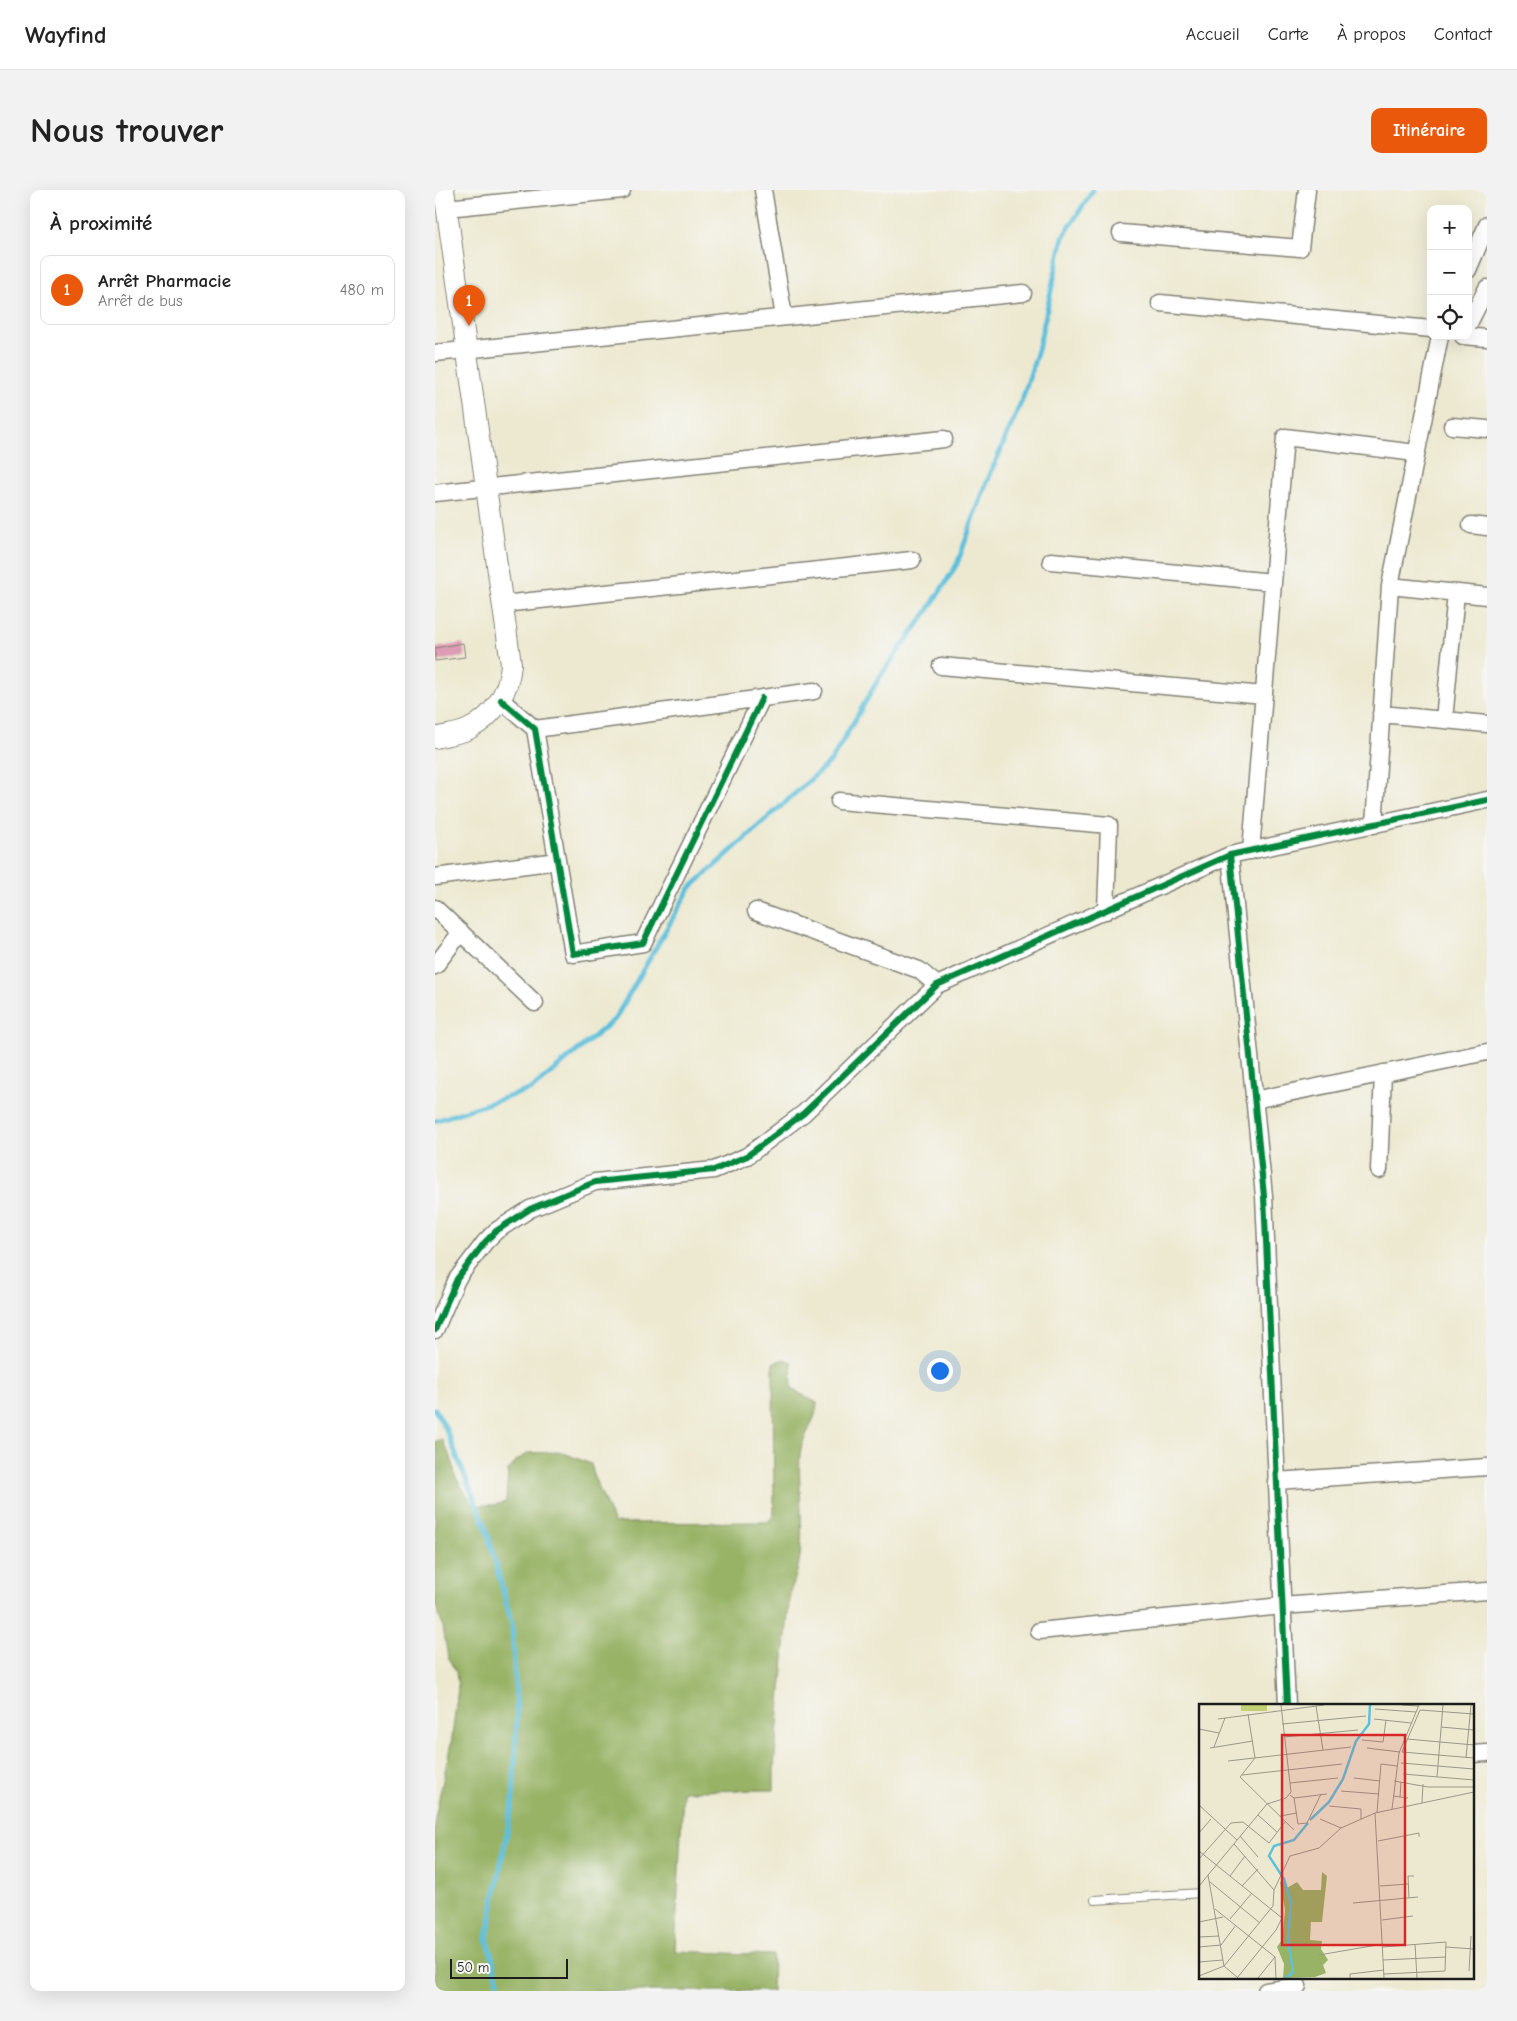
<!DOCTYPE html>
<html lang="fr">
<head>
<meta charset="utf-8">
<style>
	:root { --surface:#fff; --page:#f2f2f2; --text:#222; --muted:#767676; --line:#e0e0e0; --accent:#ea580c }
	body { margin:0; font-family:"Comic Neue",sans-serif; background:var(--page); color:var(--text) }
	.controls { position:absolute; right:15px; top:15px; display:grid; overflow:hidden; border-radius:10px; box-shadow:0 5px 20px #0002 }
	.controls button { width:45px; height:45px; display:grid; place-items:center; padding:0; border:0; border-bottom:1px solid var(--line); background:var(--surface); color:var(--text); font:25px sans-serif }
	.scale { position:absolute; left:15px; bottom:12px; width:118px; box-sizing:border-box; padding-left:5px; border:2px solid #1c1c1c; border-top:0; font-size:14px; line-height:18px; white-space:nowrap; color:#1c1c1c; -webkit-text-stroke:4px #f6f6f2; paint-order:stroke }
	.you { position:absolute; left:504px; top:1180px; width:18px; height:18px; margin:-12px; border:4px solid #fff; border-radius:50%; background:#1a73e8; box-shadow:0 0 0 8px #1a73e833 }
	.badge { display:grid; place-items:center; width:32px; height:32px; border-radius:50%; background:var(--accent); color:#fff; font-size:16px; font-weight:700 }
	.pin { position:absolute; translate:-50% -41px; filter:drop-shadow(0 1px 2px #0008) }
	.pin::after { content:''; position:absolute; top:26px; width:18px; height:15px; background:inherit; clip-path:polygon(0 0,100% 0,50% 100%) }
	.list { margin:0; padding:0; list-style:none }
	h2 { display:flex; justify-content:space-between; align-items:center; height:65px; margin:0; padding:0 20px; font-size:21px }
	h2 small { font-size:16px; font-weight:400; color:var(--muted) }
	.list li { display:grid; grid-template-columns:32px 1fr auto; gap:15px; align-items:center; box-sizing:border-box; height:70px; margin:0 10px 10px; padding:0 10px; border:1px solid var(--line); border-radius:10px }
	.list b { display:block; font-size:19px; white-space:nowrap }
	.list p { margin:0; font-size:16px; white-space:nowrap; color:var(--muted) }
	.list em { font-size:16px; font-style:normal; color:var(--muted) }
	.icon { flex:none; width:28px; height:28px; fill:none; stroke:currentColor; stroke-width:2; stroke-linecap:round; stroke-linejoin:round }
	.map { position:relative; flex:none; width:1052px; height:1801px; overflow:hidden; border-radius:10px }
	header { display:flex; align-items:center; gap:30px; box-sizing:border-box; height:70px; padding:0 25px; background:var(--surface); border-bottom:1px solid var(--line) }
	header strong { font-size:24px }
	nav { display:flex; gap:28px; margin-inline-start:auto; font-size:18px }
	.intro { display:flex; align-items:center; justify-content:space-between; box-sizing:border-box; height:120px; padding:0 30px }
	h1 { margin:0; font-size:35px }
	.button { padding:12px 22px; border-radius:10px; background:var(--accent); color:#fff; font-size:18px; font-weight:700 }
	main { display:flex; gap:30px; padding:0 30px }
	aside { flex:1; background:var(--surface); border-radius:10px; box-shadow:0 5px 20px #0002 }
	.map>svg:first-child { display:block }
</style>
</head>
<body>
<header>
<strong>Wayfind</strong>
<nav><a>Accueil</a><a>Carte</a><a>À propos</a><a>Contact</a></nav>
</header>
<div class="intro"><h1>Nous trouver</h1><a class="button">Itinéraire</a></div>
<main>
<aside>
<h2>À proximité<small></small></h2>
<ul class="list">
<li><span class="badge">1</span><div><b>Arrêt Pharmacie</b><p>Arrêt de bus</p></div><em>480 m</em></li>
</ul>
</aside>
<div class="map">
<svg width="1052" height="1801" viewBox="0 0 1052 1801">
	<rect width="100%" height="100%" fill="#f6f6f2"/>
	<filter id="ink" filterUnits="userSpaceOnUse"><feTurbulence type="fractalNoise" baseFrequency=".02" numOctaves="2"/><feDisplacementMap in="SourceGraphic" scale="10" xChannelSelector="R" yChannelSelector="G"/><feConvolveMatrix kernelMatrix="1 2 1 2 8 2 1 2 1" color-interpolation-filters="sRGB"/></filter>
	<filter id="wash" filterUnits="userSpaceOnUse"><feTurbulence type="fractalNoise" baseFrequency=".0096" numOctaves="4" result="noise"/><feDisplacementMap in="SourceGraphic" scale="20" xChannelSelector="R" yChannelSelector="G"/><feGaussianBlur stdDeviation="1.12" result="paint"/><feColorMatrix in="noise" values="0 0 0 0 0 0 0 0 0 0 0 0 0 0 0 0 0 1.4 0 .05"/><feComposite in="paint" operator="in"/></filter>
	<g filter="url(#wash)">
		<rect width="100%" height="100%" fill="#ede9d1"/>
		<path fill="#98b366" stroke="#5a6841" d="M349,1169l7,3 1,27 25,14c0,18 -15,33 -17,51 -3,46 10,95 -10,138l-16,175v23l-91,1 -8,160 98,4 -1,36h-337v-173l17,-80 6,-50 -2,-16 -8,-14 -5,-31 -8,-24v-161l7,-3 11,24 2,13 18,29h20l13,-3 2,-31 8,-10 12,-8 33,-1 30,12 4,15 19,44 153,-1 7,-6 -1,-153z"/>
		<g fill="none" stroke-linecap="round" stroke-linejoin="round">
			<path stroke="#5ec0dc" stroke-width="5" d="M0,931l97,-32 83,-70 75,-131 141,-127 50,-86 46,-63 30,-48 30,-82 35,-82 16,-50 25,-113 30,-47
				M0,1219l10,18 41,101 26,96 5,94 -4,83 -26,137 11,43 -1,10"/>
		</g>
		<g id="blocks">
			<path fill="#dd9db5" d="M28,453l2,14 -30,4v-13z"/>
		</g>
	</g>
	<g filter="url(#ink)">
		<use href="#blocks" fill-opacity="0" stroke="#848276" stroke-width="1"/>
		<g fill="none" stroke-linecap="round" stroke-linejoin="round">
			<defs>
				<path id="service" d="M660,1710l106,-7"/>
				<path id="minor" d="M328,0l21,127
					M12,18l175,-18
					M686,43l179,15 7,-58
					M1033,80l19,-45
					M725,113l271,26
					M1033,135l19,-37
					M1028,146l24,2
					M0,163l588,-60
					M1017,236l35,3
					M0,303l509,-54
					M1036,335l16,2
					M616,371l222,21
					M955,396l97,10
					M68,414l409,-44
					M506,476l323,29
					M66,510l34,29 38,225 70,-11 119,-245
					M946,524l106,10
					M1009,530l12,-127
					M100,539l279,-38
					M404,611l270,24 -3,86
					M939,635l16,-239 50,-250
					M816,661l34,-414 131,16
					M795,665l34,341 23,509
					M0,687l122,-16
					M0,718l100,95
					M321,721l163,59 18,15
					M0,776l26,-34
					M819,910l233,-48
					M944,980l4,-97
					M0,1140l22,-51 28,-37 11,-11 34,-22 65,-27 119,-12 33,-14 57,-43 133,-128 293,-130 257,-55
					M841,1291l211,-14
					M604,1441l243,-25 205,-15
					M1038,1564l14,-1
					M831,1801l32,-5"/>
				<path id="tertiary" d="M0,548c11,-3 24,-4 34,-9 26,-13 40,-38 42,-65l-67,-474"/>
			</defs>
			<use href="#service" stroke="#848276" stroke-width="10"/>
			<use href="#minor" stroke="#848276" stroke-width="19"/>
			<use href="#tertiary" stroke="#848276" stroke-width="22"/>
			<use href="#service" stroke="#fff" stroke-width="8"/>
			<use href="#minor" stroke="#fff" stroke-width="16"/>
			<use href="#tertiary" stroke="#fff" stroke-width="20"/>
			<defs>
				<path id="cycleway" d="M66,510l34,29 38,225 70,-11 119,-245
					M795,665l34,341 23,509
					M0,1140l22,-51 28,-37 11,-11 34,-22 65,-27 119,-12 33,-14 57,-43 133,-128 293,-130 257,-55"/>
			</defs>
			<use href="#cycleway" stroke="#f6f6f2" stroke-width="9"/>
			<use href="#cycleway" stroke="#00873e" stroke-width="6"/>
		</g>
	</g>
	<g transform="translate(764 1514)">
		<rect width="275" height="275" fill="#ede9d1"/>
		<path d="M42,1h26v6h-26z" fill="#c1d174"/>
		<path d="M123,168l5,4 -5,46h-11l-1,18 12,1 -1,8 7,11 -5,5 3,8 -11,4 -32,1 1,-14 -7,-17 5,-7 3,-30 -5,-28 3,-1 4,7 10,-6 6,8h18z" fill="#98b366"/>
		<path fill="none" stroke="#5ec0dc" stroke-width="2.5" d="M111,116l19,-18 14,-23 13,-38 13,-17 1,-19M87,274l7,-6 -5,-33 3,-37 -7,-23 -15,-23 5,-10 20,-6 14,-17"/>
		<path fill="none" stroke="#999789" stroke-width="1" d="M203,1l16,1M117,2l7,44M176,5l41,3M49,10l7,44 -15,19 54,53M275,10l-54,-4 -18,42 72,6M19,15l106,-14M175,15l37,4M83,20l84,-8M242,23l33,3M0,25l20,4M85,33l74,-7M208,35l67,6M163,36l21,2 3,-22M15,43l11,-29M11,44l43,-7M168,44l33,4M267,54l5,-53M29,57l123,-14M202,59l73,6M204,70l71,6M43,71l100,-11M238,73l6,-72M155,74l26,3M195,77l34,6h46M91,79l48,-5M142,87l38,3M91,91l4,3 4,26 9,-1 14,-29M194,92l15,2M201,93l1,-15M95,94l33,-4M223,99l1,-19M0,101l38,35M130,102l32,3v10M193,105l7,-56 20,-48M178,108l4,-48 16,2M176,109l9,165M59,111l19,17M81,112l17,-3M121,115l21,9M0,129l12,-14M41,132l18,21M179,137l41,-8v4M35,140l40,46M0,147l83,67 -6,12 -39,48M0,155l32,-36 12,-1 26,21 16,-21M9,171l16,91 14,12M31,172l15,-20M11,178l50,41M0,182l68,-82 19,-6 5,-6 -10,-87M43,182l16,-17M181,182l28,-2M210,194l-1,-22h6M154,199l65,-6M16,205l60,48 1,21M31,215l22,-26M183,216l31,-4M0,218l24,-5M0,233l20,-1M216,240l2,34M0,243l22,-2 15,-20M184,243l63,-5 -1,29 -61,3M247,243l28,2M120,251l64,-11M184,256l63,-3M0,258l24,-2M270,267l2,-35M0,272l25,-10 49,-60 1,-16 16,-34 29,-8 22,-20 34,-15 99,-21M59,274l17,-21M151,274v-4l34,-4"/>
		<path fill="#d62828" fill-opacity="0.15" stroke="#d62828" stroke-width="2.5" d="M83,31h123v210h-123z"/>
		<rect width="275" height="275" fill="none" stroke="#1c1c1c" stroke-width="2.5"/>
	</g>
</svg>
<div class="controls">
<button>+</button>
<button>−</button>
<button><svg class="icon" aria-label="locate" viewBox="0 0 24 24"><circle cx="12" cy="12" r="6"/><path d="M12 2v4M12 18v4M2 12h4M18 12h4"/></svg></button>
</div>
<div class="scale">50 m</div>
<div class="you"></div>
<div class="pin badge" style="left:34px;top:136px">1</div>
</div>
</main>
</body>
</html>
